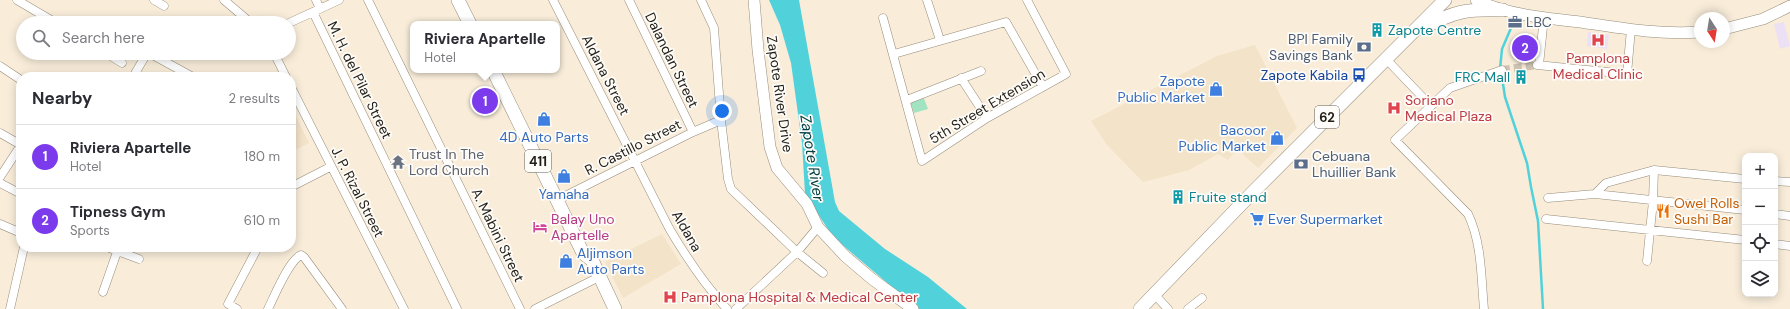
<!DOCTYPE html>
<html lang="en">
<head>
<meta charset="utf-8">
<style>
	:root { --surface:#fff; --page:#f7f7f7; --text:#2b2b33; --muted:#7c7c81; --line:#e1e1e2; --accent:#7c3aed }
	body { margin:0; font-family:"DM Sans",sans-serif; background:var(--page); color:var(--text) }
	.controls { position:absolute; right:12px; bottom:12px; display:grid; overflow:hidden; border-radius:8px; box-shadow:0 2px 10px #0003 }
	.controls button { width:36px; height:36px; display:grid; place-items:center; padding:0; border:0; border-bottom:1px solid var(--line); background:var(--surface); color:var(--text); font:20px sans-serif }
	.compass { position:absolute; left:1694px; top:12px; width:36px; height:36px; border-radius:50%; background:var(--surface); box-shadow:0 2px 10px #0003; rotate:168deg }
	.you { position:absolute; left:722px; top:111px; width:14px; height:14px; margin:-10px; border:3px solid #fff; border-radius:50%; background:#1a73e8; box-shadow:0 0 0 6px #1a73e833 }
	.badge { display:grid; place-items:center; width:26px; height:26px; border-radius:50%; background:var(--accent); color:#fff; font-size:13px; font-weight:700 }
	.pin { position:absolute; translate:-50% -50%; border:2px solid #fff; box-shadow:0 1px 4px #0006 }
	.popup { position:absolute; left:410px; top:21px; width:150px; height:52px; box-sizing:border-box; display:grid; place-content:center; border-radius:8px; background:var(--surface); filter:drop-shadow(0 1px 3px #0005); font-size:13px; white-space:nowrap; color:var(--muted) }
	.popup b { font-size:15px; color:var(--text) }
	.popup::after { content:''; position:absolute; left:50%; top:100%; margin-left:-8px; border:8px solid transparent; border-top-color:var(--surface) }
	.list { margin:0; padding:0; list-style:none }
	h2 { display:flex; justify-content:space-between; align-items:center; height:52px; margin:0; padding:0 16px; font-size:17px }
	h2 small { font-size:13px; font-weight:400; color:var(--muted) }
	.list li { display:grid; grid-template-columns:26px 1fr auto; gap:12px; align-items:center; box-sizing:border-box; height:64px; padding:0 16px; border-top:1px solid var(--line) }
	.list b { display:block; font-size:15px; white-space:nowrap }
	.list p { margin:0; font-size:13px; white-space:nowrap; color:var(--muted) }
	.list em { font-size:13px; font-style:normal; color:var(--muted) }
	.icon { flex:none; width:22px; height:22px; fill:none; stroke:currentColor; stroke-width:2; stroke-linecap:round; stroke-linejoin:round }
	.map { position:relative; flex:none; width:1790px; height:309px; overflow:hidden }
	.search { position:absolute; background:var(--surface); box-shadow:0 2px 10px #0003; left:16px; top:16px; width:280px; height:44px; display:flex; align-items:center; gap:10px; box-sizing:border-box; padding:0 14px; border-radius:22px; color:var(--muted); font-size:15px }
	.panel { position:absolute; background:var(--surface); box-shadow:0 2px 10px #0003; left:16px; top:72px; width:280px; height:180px; border-radius:16px }
	.map>svg:first-child { display:block }
</style>
</head>
<body>
<div class="map">
<svg width="1790" height="309" viewBox="0 0 1790 309">
	<rect width="100%" height="100%" fill="#f9edda"/>
	<path fill="#f2e3c9" d="M1255,45l42,83 -39,40 -21,-19 -9,11 -10,-6 -29,16 -46,12 -36,-37 -16,-24 126,-65z
		M291,106l18,37 -18,9z
		M662,234l19,30 -58,34 -18,-36z"/>
	<path fill="#ece0f4" d="M1784,22l6,24 -10,3 -6,-25z
		M1588,32l21,3 -2,14 -20,-3z"/>
	<path fill="#a2e3c2" d="M923,96l5,13 -14,4 -4,-12z"/>
	<path fill="#51d2db" d="M769,0h30l36,202 4,9 46,38 43,28 39,32h-49l-85,-72 -28,-43 -3,-51 -11,-80 -11,-38z"/>
	<g fill="none" stroke-linecap="round" stroke-linejoin="round">
		<path stroke="#51d2db" stroke-width="2.5" d="M1500,69l2,-20 12,-28
			M1501,71l4,26 22,66 4,24 7,34 5,88"/>
		<path stroke="#cec3b3" stroke-width="8" stroke-dasharray="8 4" stroke-linecap="butt" d="M1502,70l35,-5"/>
		<defs>
			<path id="minor" d="M17,0l39,23
				M154,0l10,6
				M224,0l27,23
				M316,0l4,9
				M368,0l152,309
				M553,0l116,228c17,29 35,56 58,81
				M629,0l64,132
				M701,0l13,28 7,92 7,59 3,10 66,63 26,21
				M927,0l13,40
				M313,12l144,297
				M883,18l39,143 65,-43 79,-44 -39,-74
				M289,23l50,-23
				M106,53l16,10
				M149,53l44,24
				M274,53l12,24
				M894,54l112,-32 37,65
				M1386,59l45,47
				M1537,65l90,9 4,-45
				M1539,65l5,-48
				M0,66l21,14
				M133,77l14,-24
				M961,78l26,40
				M291,87l113,222
				M907,100l74,-29
				M0,133l21,12
				M0,177l21,-32
				M1775,181l15,1
				M0,183l21,11
				M291,187l39,-20
				M1595,194l11,-11 48,-13 91,9
				M1548,198l47,-4 150,16
				M557,200l136,-68 28,-12
				M1775,214l15,2
				M1546,219l199,21
				M0,224l21,9
				M1775,244l15,2
				M107,247l32,12
				M1647,261l6,-60 1,-31
				M103,292l14,-40
				M1154,294l14,15
				M10,309l14,-62
				M237,309l-9,-5 30,-57
				M268,309c6,-12 21,-49 33,-54l3,2 38,52
				M535,309l64,-32
				M736,309l61,-57 21,-25
				M1188,309l14,-11
				M1484,309c-3,-32 -2,-66 -16,-95l-73,-74 55,-52 52,-18"/>
			<path id="secondary" d="M754,0l4,50 12,97 7,21 30,36 11,23 27,29 27,23 41,30
				M1476,0c32,15 69,18 104,22 40,6 80,13 120,10
				M1724,29l39,-10 27,-13"/>
			<path id="trunk" d="M458,0l12,24
				M1421,29c33,-18 45,-20 82,-19
				M493,70l90,183 9,7 23,49
				M1140,309l112,-116 193,-193"/>
		</defs>
		<use href="#minor" stroke="#968c7a" stroke-width="9"/>
		<use href="#secondary" stroke="#968c7a" stroke-width="12"/>
		<use href="#trunk" stroke="#968c7a" stroke-width="14"/>
		<use href="#minor" stroke="#fff" stroke-width="8"/>
		<use href="#secondary" stroke="#fff" stroke-width="11"/>
		<use href="#trunk" stroke="#fff" stroke-width="13"/>
	</g>
	<defs>
		<symbol id="office-bare" viewBox="-9 -9 18 18"><path d="M-6-3h4V-5.5h4V-3h4V5H-6ZM-1-4.5V-3h2v-1.5ZM-6 0V1H6V0Z" fill="#5c6f8a" stroke="#fefcf8" stroke-width="2.5" paint-order="stroke"/></symbol>
		<symbol id="building-bare" viewBox="-9 -9 18 18"><path d="M-4-6H4V6H1V3H-1V6H-4ZM-2.5-4.3h1.7v1.8h-1.7ZM.8-4.3h1.7v1.8H.8ZM-2.5-1h1.7V.8h-1.7ZM.8-1h1.7V.8H.8Z" fill="#0f9aa8" stroke="#fefcf8" stroke-width="2.5" paint-order="stroke"/></symbol>
		<symbol id="hospital-bare" viewBox="-9 -9 18 18"><path d="M-5-5h3v3.5h4V-5h3V5h-3V1.5h-4V5h-3Z" fill="#e0444e" stroke="#fefcf8" stroke-width="2.5" paint-order="stroke"/></symbol>
		<symbol id="bank-bare" viewBox="-9 -9 18 18"><path d="M-6-4H6V4H-6ZM0-2.3a2.3 2.3 0 1 0 0 4.6a2.3 2.3 0 1 0 0-4.6Z" fill="#5c6f8a" stroke="#fefcf8" stroke-width="2.5" paint-order="stroke"/></symbol>
		<symbol id="bus-bare" viewBox="-9 -9 18 18"><path d="M-5-6H5V4H4V6H2V4H-2V6H-4V4H-5ZM-3.5-4V0h7V-4ZM-3.5 1.2v1.5H-2V1.2ZM2 1.2v1.5H3.5V1.2Z" fill="#1a4fb4" stroke="#fefcf8" stroke-width="2.5" paint-order="stroke"/></symbol>
		<symbol id="shop-bare" viewBox="-9 -9 18 18"><path d="M-5-2.5h2.3a2.7 3.5 0 0 1 5.4 0H5L5.5 6h-11ZM-1.5-2.5h3a1.5 2.3 0 0 0-3 0Z" fill="#3f7fe0" stroke="#fefcf8" stroke-width="2.5" paint-order="stroke"/></symbol>
		<symbol id="temple-bare" viewBox="-9 -9 18 18"><path d="M0-6L5-2H3V0L6.5 2.5H4V6H1.5V3h-3V6H-4V2.5H-6.5L-3 0V-2H-5Z" fill="#6b7280" stroke="#fefcf8" stroke-width="2.5" paint-order="stroke"/></symbol>
		<symbol id="restaurant-bare" viewBox="-9 -9 18 18"><path d="M-5-6h1v4h1v-4h1v4h1v-4h1v5L-1.5 .5V6h-2V.5L-5-1ZM5-6V6H3V1.5H1.5Q1.5-4 5-6Z" fill="#e8710a" stroke="#fefcf8" stroke-width="2.5" paint-order="stroke"/></symbol>
		<symbol id="supermarket-bare" viewBox="-9 -9 18 18"><path d="M-6-5.5h2.5l.6 2H6L4.5 2H-2.5L-4.4-4H-6ZM-1.5 3.2a1.3 1.3 0 1 0 .1 0ZM3 3.2a1.3 1.3 0 1 0 .1 0Z" fill="#3f7fe0" stroke="#fefcf8" stroke-width="2.5" paint-order="stroke"/></symbol>
		<symbol id="hotel-bare" viewBox="-9 -9 18 18"><path d="M-6-4.5h1.5V1H6V5H4.5V3h-9V5H-6ZM-4 0a1.8 1.8 0 1 1 3.6 0ZM.5 0V-2.5h3Q6-2.5 6 0Z" fill="#d1479c" stroke="#fefcf8" stroke-width="2.5" paint-order="stroke"/></symbol>
	</defs>
	<g fill-rule="evenodd">
		<use href="#office-bare" x="1505" y="12" width="20" height="20"/>
		<use href="#building-bare" x="1367" y="20" width="20" height="20"/>
		<use href="#hospital-bare" x="1588" y="30" width="20" height="20"/>
		<use href="#bank-bare" x="1354" y="37" width="20" height="20"/>
		<use href="#bus-bare" x="1349" y="65" width="20" height="20"/>
		<use href="#building-bare" x="1511" y="67" width="20" height="20"/>
		<use href="#shop-bare" x="1206" y="79" width="20" height="20"/>
		<use href="#hospital-bare" x="1384" y="98" width="20" height="20"/>
		<use href="#shop-bare" x="534" y="109" width="20" height="20"/>
		<use href="#shop-bare" x="1267" y="128" width="20" height="20"/>
		<use href="#temple-bare" x="388" y="152" width="20" height="20"/>
		<use href="#bank-bare" x="1291" y="154" width="20" height="20"/>
		<use href="#shop-bare" x="554" y="166" width="20" height="20"/>
		<use href="#building-bare" x="1168" y="187" width="20" height="20"/>
		<use href="#restaurant-bare" x="1653" y="201" width="20" height="20"/>
		<use href="#supermarket-bare" x="1247" y="209" width="20" height="20"/>
		<use href="#hotel-bare" x="530" y="217" width="20" height="20"/>
		<use href="#shop-bare" x="556" y="251" width="20" height="20"/>
		<use href="#hospital-bare" x="660" y="287" width="20" height="20"/>
	</g>
	<g text-anchor="middle" dominant-baseline="central" stroke-width="3.5" stroke-linejoin="round" paint-order="stroke">
		<g fill="#fefcf8" stroke="#63605a" stroke-width="1">
			<rect x="1315" y="106" width="24" height="22" rx="3"/>
			<rect x="525" y="150" width="26" height="22" rx="3"/>
		</g>
		<g font-size="13" font-weight="bold" fill="#211d16">
			<text x="1327" y="117">62</text>
			<text x="538" y="161">411</text>
		</g>
		<g font-size="14" fill="#4e5e75" stroke="#fefcf8" text-anchor="start">
			<text x="1526" y="22">LBC</text>
			<text x="1353" y="39" text-anchor="end">BPI Family<tspan x="1353" dy="16">Savings Bank</tspan></text>
			<text x="1312" y="156">Cebuana<tspan x="1312" dy="16">Lhuillier Bank</tspan></text>
		</g>
		<g font-size="14" fill="#0d838f" stroke="#fefcf8" text-anchor="start">
			<text x="1388" y="30">Zapote Centre</text>
			<text x="1510" y="77" text-anchor="end">FRC Mall</text>
			<text x="1189" y="197">Fruite stand</text>
		</g>
		<g font-size="14" fill="#be3a42" stroke="#fefcf8" text-anchor="start">
			<text x="1598" y="58" text-anchor="middle">Pamplona<tspan x="1598" dy="16">Medical Clinic</tspan></text>
			<text x="1405" y="100">Soriano<tspan x="1405" dy="16">Medical Plaza</tspan></text>
			<text x="681" y="297">Pamplona Hospital &amp; Medical Center</text>
		</g>
		<g font-size="14" fill="#211d16" stroke="#fefcf8">
			<text transform="translate(672 60) rotate(64)">Dalandan Street</text>
			<text transform="translate(606 75) rotate(63)">Aldana Street</text>
			<text transform="translate(360 80) rotate(64)">M. H. del Pilar Street</text>
			<text transform="translate(780 94) rotate(82)">Zapote River Drive</text>
			<text transform="translate(987 106) rotate(-31)">5th Street Extension</text>
			<text transform="translate(633 147) rotate(-27)">R. Castillo Street</text>
			<text transform="translate(358 192) rotate(63)">J. P. Rizal Street</text>
			<text transform="translate(687 231) rotate(60)">Aldana</text>
			<text transform="translate(498 235) rotate(64)">A. Mabini Street</text>
		</g>
		<g font-size="14" fill="#164399" stroke="#fefcf8" text-anchor="end">
			<text x="1348" y="75">Zapote Kabila</text>
		</g>
		<g font-size="14" fill="#366cbe" stroke="#fefcf8" text-anchor="end">
			<text x="1205" y="81">Zapote<tspan x="1205" dy="16">Public Market</tspan></text>
			<text x="1266" y="130">Bacoor<tspan x="1266" dy="16">Public Market</tspan></text>
			<text x="544" y="137" text-anchor="middle">4D Auto Parts</text>
			<text x="564" y="194" text-anchor="middle">Yamaha</text>
			<text x="1268" y="219" text-anchor="start">Ever Supermarket</text>
			<text x="577" y="253" text-anchor="start">Aljimson<tspan x="577" dy="16">Auto Parts</tspan></text>
		</g>
		<g font-size="14" fill="#5b616d" stroke="#fefcf8" text-anchor="start">
			<text x="409" y="154">Trust In The<tspan x="409" dy="16">Lord Church</tspan></text>
		</g>
		<g font-size="14" fill="#c56008" stroke="#fefcf8" text-anchor="start">
			<text x="1674" y="203">Owel Rolls<tspan x="1674" dy="16">Sushi Bar</tspan></text>
		</g>
		<g font-size="14" fill="#b23c85" stroke="#fefcf8" text-anchor="start">
			<text x="551" y="219">Balay Uno<tspan x="551" dy="16">Apartelle</tspan></text>
		</g>
		<g font-size="15" font-style="italic" fill="#034145" stroke="#fefcf8">
			<text transform="translate(812 158) rotate(81)">Zapote River</text>
		</g>
	</g>
</svg>
<div class="controls">
<button>+</button>
<button>−</button>
<button><svg class="icon" aria-label="locate" viewBox="0 0 24 24"><circle cx="12" cy="12" r="6"/><path d="M12 2v4M12 18v4M2 12h4M18 12h4"/></svg></button>
<button><svg class="icon" aria-label="layers" viewBox="0 0 24 24"><path d="M12 4l9 5-9 5-9-5zM3 14l9 5 9-5"/></svg></button>
</div>
<svg class="compass" viewBox="-18 -18 36 36"><path d="M0-13l5 13h-10z" fill="#e53935"/><path d="M0 13l5-13h-10z" fill="#7c7c81"/></svg>
<div class="you"></div>
<div class="pin badge" style="left:485px;top:101px">1</div>
<div class="popup"><b>Riviera Apartelle</b>Hotel</div>
<div class="pin badge" style="left:1525px;top:48px">2</div>
<div class="search"><svg class="icon" aria-label="search" viewBox="0 0 24 24"><circle cx="10" cy="10" r="6"/><path d="M15 15l6 6"/></svg>Search here</div>
<section class="panel">
<h2>Nearby<small>2 results</small></h2>
<ul class="list">
<li><span class="badge">1</span><div><b>Riviera Apartelle</b><p>Hotel</p></div><em>180 m</em></li>
<li><span class="badge">2</span><div><b>Tipness Gym</b><p>Sports</p></div><em>610 m</em></li>
</ul>
</section>
</div>
</body>
</html>
